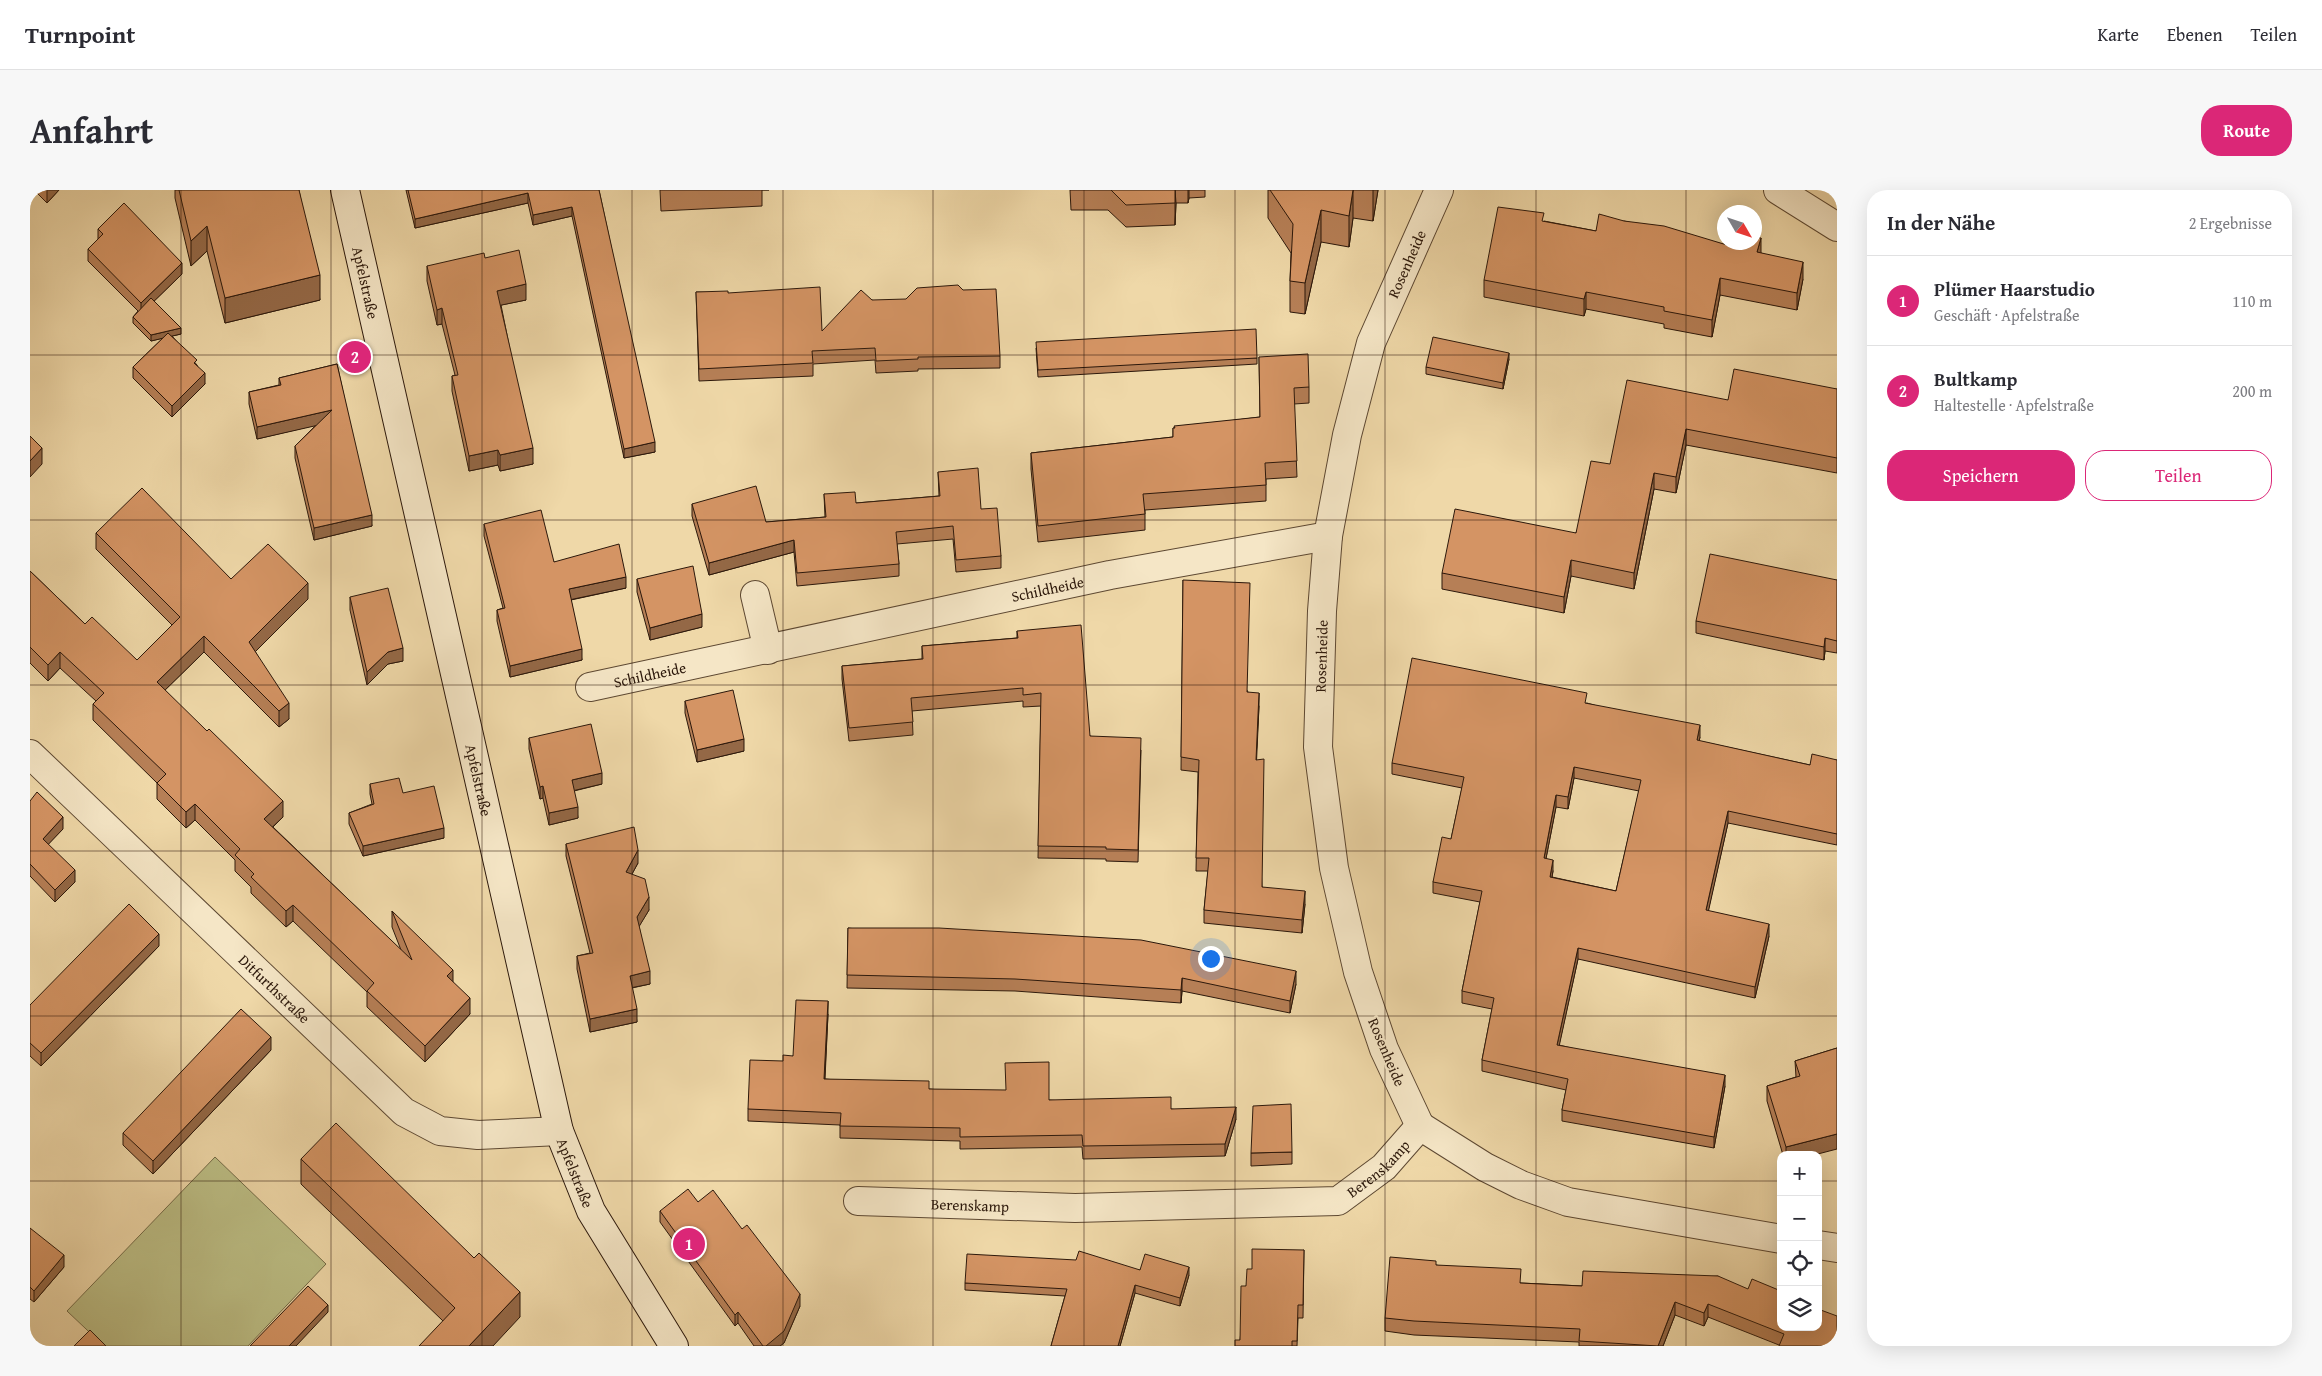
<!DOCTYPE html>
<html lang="de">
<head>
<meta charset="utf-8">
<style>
	:root { --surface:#fff; --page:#f7f7f7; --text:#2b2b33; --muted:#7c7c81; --line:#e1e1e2; --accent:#db2777 }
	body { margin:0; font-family:"Gentium Book Plus",serif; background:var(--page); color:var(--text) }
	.controls { position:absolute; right:15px; bottom:15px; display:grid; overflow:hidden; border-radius:10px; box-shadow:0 5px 20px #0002 }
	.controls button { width:45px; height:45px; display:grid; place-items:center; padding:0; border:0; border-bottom:1px solid var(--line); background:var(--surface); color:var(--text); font:25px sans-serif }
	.compass { position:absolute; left:1687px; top:15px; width:45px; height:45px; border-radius:50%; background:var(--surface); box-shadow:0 5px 20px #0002; rotate:129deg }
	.you { position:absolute; left:1180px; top:768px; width:18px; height:18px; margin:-12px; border:4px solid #fff; border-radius:50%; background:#1a73e8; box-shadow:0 0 0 8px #1a73e833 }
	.badge { display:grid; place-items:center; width:32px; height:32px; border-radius:50%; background:var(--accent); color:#fff; font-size:16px; font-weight:700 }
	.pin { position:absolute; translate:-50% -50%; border:2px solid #fff; box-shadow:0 1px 5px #0006 }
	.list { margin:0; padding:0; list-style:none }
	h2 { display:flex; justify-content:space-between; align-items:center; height:65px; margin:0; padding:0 20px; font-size:21px }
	h2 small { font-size:16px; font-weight:400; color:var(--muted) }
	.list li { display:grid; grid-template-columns:32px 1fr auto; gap:15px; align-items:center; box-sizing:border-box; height:90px; padding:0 20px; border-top:1px solid var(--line) }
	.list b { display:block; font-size:19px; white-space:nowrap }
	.list p { margin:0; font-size:16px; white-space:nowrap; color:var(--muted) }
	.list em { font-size:16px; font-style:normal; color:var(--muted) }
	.actions { display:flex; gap:10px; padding:15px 20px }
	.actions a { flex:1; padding:11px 0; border:1px solid var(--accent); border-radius:20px; text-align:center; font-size:18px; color:var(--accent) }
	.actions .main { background:var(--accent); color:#fff }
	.icon { flex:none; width:28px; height:28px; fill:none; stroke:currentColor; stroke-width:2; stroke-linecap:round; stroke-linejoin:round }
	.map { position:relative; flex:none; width:1807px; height:1156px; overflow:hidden; border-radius:20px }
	header { display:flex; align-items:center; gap:30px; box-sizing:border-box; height:70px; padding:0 25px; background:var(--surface); border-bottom:1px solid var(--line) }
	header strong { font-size:24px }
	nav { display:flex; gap:28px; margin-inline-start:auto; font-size:18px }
	.intro { display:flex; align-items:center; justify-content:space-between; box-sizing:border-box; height:120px; padding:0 30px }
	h1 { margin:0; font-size:35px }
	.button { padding:12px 22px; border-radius:20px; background:var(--accent); color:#fff; font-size:18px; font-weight:700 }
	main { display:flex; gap:30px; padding:0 30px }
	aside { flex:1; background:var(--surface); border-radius:20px; box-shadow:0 5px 20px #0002 }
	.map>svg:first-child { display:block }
</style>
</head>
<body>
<header>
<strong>Turnpoint</strong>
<nav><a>Karte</a><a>Ebenen</a><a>Teilen</a></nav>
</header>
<div class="intro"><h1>Anfahrt</h1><a class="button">Route</a></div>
<main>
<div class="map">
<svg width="1807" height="1156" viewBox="0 0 1807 1156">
	<rect width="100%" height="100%" fill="#efd8a8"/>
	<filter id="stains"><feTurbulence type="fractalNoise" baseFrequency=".004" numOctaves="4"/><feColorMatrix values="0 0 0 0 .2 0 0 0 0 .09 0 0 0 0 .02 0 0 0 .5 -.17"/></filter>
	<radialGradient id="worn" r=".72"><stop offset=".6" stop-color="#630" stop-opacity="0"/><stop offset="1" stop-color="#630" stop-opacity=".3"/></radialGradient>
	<path fill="#bcbe85" stroke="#746b48" d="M185,967l111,107 -78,82h-144l-37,-35z"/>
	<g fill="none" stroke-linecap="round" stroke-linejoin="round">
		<defs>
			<g id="street">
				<path d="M1748,0l59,37"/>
				<path d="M725,405l13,55"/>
				<path id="s1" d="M560,497l520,-112 218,-39"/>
				<path id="s2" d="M0,564l374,358 36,19 38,4 81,-4"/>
				<path id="s3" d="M1390,936l-36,-77 -26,-77 -24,-104 -16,-121 4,-136 6,-75 19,-101 24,-92 68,-153"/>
				<path id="s4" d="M828,1011l217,7 263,-7 46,-34 36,-41 65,41 36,18 47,17 213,37"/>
				<path d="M1788,1055l19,3"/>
			</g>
			<g id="secondary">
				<path id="s5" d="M315,0l214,941 32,80 83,135"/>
			</g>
		</defs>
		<use href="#street" stroke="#5d4832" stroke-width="30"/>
		<use href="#secondary" stroke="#2c180b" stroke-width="30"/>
		<use href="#street" stroke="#f5e6c6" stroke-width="28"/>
		<use href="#secondary" stroke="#f5e6c6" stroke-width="28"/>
	</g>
	<path fill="#b67f56" stroke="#2c180b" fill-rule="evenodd" d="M4,0h25l-12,13z
		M145,0h124l21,110 -95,23 -18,-72 -16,15 -16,-68z
		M376,0h193l56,262 -31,6 -52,-242 -39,9 -5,-22 -113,25z
		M630,0h109h-7v16l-101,5z
		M1040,0h135v7l-16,1 -1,5h-12l-1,22 -49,2 -18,-17h-37z
		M1238,0h110l-5,31 -20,-3 -4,29 -28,-5 -16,72 -15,-2v-31l1,-28 -23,-35z
		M1514,31l52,10 28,-10 137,32 42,26 -6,31 -77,-15 -8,42 -48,-9v-4l-78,-15 -2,7 -100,-19v-17z
		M68,39l84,45 -28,27 27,33 -9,2 25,29 8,19 -33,33 -39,-39v-11l30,-29 -12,3 -18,-18v-6l5,-6 -50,-50v-12l10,-10z
		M397,76l99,34 -25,5 32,159 -33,7 -2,-6 -29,6 -17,-80v-15l3,-1 -13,-51 -5,1 -10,-44z
		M666,102l32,1 94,38 50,-31 128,56v12l-82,1v2l-42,2 -1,-13 -62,4v12l-114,5z
		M1006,158l221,10v6l-219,13z
		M1229,167l50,30v16l-15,1 3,73 -31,2v22l-121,9v20l-107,12 -7,-73v-16l142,-16v-9l87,-11z
		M1479,169l-6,30 -77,-15v-7z
		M307,174l35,162 -58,14 -19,-82v-12l21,-21 -59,14 -8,-35v-12l30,-7v-7z
		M1807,199v84l-151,-28 -10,48 -22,-4 -20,100 -63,-13 -7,37 -122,-24v-16l134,-40 34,-69 118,-64z
		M908,282l43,37 20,47v12l-45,4 -3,-33 -56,5 2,20v12l-102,10 -3,-34 -85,23 -17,-59v-12l74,18 59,-5 -1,-23 32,9 83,-7z
		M454,334l70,38 72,26 -55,12 11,60 -72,17 -13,-56v-11l6,-2 -19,-72z
		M66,343l135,46 77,20 -53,52 34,68 -10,8 -75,-75 -39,38 118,127 -10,10 128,123 -9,-23v-16l61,72 17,31 -45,48 -58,-55v-15l-74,-71 -7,6 -35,-34v-6l-16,-16v-11l-40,-40 -9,8 -29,-29v-16l-64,-63v-16l3,-3 -36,-33 -12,13 -18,-18v-92l55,53 52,36 35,-35 -76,-76z
		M607,389l65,48 -52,13 -13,-48z
		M1153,390l65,112 11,14 -3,54 6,127 43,17 -3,29 -98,-10v-13l4,-39h-12l2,-99 -17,-2z
		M1807,390v73l-12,-2 -1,9 -128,-27v-12z
		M320,407l53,64 -15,3 -21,21 -17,-75z
		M987,441l73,105 51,14 -3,112 -32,-1v-2l-68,-1 3,-152 -18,1v-6l-111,10 1,24 -64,6 -7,-62v-13l80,-7v-13l95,-8z
		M655,511l59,50 -47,11 -12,-49z
		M1557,513l113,34 -1,4 111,24 27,-5v85l-109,-22 -20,88 61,25 -14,62 -177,-39 -19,86 166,41 -11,62 -152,-27v-11l4,-20 -84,-19v-11l10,-51 -30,-6v-12l18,-89 -47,-9v-11l18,-43 11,-51 -70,-14v-11zM1544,588l65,13 -23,100 -64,-14 1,-6 -7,-13 10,-51 12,2z
		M499,548l73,46 -28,7 4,27 -29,7 -6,-27 -3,1 -11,-50z
		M340,594l33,9 41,45 -81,18 -14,-32v-11l23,-9 -2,-10z
		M0,611l33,28 -15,15 27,38 -20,20 -25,-26z
		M536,654l72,19 -6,11 17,36 -10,16 11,58 -18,4 5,34 -47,10 -13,-63v-13l13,-3 -24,-97z
		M818,738l448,56 -6,29 -108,-22 -1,12 -166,-12 -168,-3z
		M129,756l-118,120 -11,-10v-51z
		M798,824l-3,65 104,10 120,11 122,9 65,10 -11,37 -142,3 -1,-12 -122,2v-8l-120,-3v-13l-92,-4v-12l35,-48 10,-5z
		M1807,858l-23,107h-31l-16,-54v-15l29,-9 -1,-16z
		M241,860l-118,124 -30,-29v-12z
		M1262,962v12l-41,2v-13z
		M271,969l173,99 46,59 -77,4 -142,-137z
		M668,1012l102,104 -16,37 -4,3h-26l-16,-23 -3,3 -75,-104v-11z
		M0,1038l34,39 -30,35 -4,-3z
		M1274,1060l-1,68h-5l-1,28h-62l5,-6 6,-54 6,-17z
		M1406,1075l85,18 61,3 136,-10 63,51h37l-39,18 -71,-28 -4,9 -29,-11 -12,31h-84v-4l-165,-7 -29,-4v-13z
		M1110,1080l49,5 -9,31 -45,-13 -15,53h-69l14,-50 -100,-6v-7z"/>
	<path fill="#946846" stroke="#2c180b" d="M17,0h12l-12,13z
		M1145,0l1,13 -1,22z
		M1158,0h1v8l-1,5z
		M1323,0v28l-4,29v-31z
		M1343,0h5l-5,31z
		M498,3v10l-113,25v-9z
		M542,17v9l-39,9v-10z
		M1291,20v32l-16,72v-31z
		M177,36v25l-16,15v-25z
		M1731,48v17l-4,-3z
		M1773,72v17l-6,31v-17z
		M152,73v11l-41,40v-11z
		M290,85v25l-95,23v-25z
		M1690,88v17l-8,42v-17z
		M496,94v16l-29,6v-15z
		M1556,102v17l-2,7v-17z
		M412,118v16l-5,1v-15z
		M151,138v6l-30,7v-6z
		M1479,163v6l-6,30v-6z
		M175,183v11l-33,33v-11z
		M302,220v12l-75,17v-12z
		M1656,239v16l-10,48v-16z
		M625,252v10l-31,6v-9z
		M12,258v16l-12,13v-16z
		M503,258v16l-33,7v-16z
		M468,260v15l-29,6v-15z
		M1624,283v16l-20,100v-16z
		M342,325v11l-58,14v-12z
		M764,350v12l-85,23v-12z
		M1541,370v16l-7,37v-16z
		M596,387v11l-57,12v-11z
		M278,393v16l-59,59v-16z
		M672,424v13l-52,13v-12z
		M174,446v16l-47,46v-16z
		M1795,448v13l-1,9v-13z
		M373,458v13l-15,3 -21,21v-13l21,-20z
		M552,459v11l-72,17v-11z
		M30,462v16l-12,13v-16z
		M1229,503v13l-3,67v-13z
		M259,513v16l-10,8v-16z
		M1670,535v12l-3,15v-12z
		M714,549v12l-47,11v-12z
		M1544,577v11l-6,31v-12z
		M572,583v11l-30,7v-11z
		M513,596v12l-3,1v-12z
		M1526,605v12l-12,62v-11z
		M253,611v16l-19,18v-16z
		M165,614v16l-9,8v-16z
		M548,617v11l-29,7v-12z
		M1698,621v12l-22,99v-12z
		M33,627v12l-20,21v-11z
		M414,638v10l-81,18v-10z
		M608,660v13l-12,22v-13z
		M1523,670v11l-3,17v-11z
		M45,680v12l-20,20v-12z
		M1275,701v13l-3,29v-13z
		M619,707v13l-12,20v-13z
		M263,715v16l-7,6v-16z
		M1739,734v12l-14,62v-11z
		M129,744v12l-118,120v-13z
		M1548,758v11l-21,97v-11z
		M423,780v16l-6,-10z
		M620,781v13l-20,4v-12z
		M1266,781v13l-6,29v-12z
		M1152,788v13l-1,12v-13z
		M440,808v16l-45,48v-16z
		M798,811v13l-4,77v-12z
		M607,819v13l-47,10v-13z
		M241,847v13l-118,124v-13z
		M1695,885v11l-11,62v-11z
		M1206,917v12l-11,37v-12z
		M1807,944v15l-23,6h-28v-8z
		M34,1065v12l-30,35v-11z
		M1159,1077v8l-9,31v-8z
		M1105,1095v8l-15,53h-2z
		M490,1102v25l-27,29h-24z
		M770,1104v12l-16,37 -4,3h-14z
		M1645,1112v13l-12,31h-5z
		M1678,1114v13l-4,9v-13z
		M298,1115v7l-32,34h-7z
		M708,1122v11l-3,3v-11z"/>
	<path fill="#d49464" stroke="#2c180b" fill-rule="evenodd" d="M149,0h120l21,85 -95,23 -18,-72 -16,15z
		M378,0h191l56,252 -31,7 -52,-242 -39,8 -5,-22 -113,26z
		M1081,0h64v13l-49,2z
		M1240,0h83l-4,26 -28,-6 -16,73 -15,-2 3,-57z
		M94,13l58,60 -41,40 -53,-54 15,-15 -5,-5z
		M1468,17l46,6 -2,8 54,10 3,-17 25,7 40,5 63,19 1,-3h26v-5l7,1 -4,14 46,10 -6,31 -77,-15 -8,42 -48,-9v-4l-78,-15 -2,7 -100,-19z
		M489,60l7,34 -29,7 36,157 -33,7 -2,-5 -29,6 -17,-80 6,-1 -16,-67 -5,2 -10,-44 57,-13 1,5z
		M928,95l5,5 33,-1 4,67 -82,1v2l-42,2 -1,-13 -63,3 1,12 -114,6 -3,-77 32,-1v2l92,-6 2,44 39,-41 11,10 34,-1 11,-11z
		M121,108l30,30 -30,7 -18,-18z
		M1226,139l1,29 -219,12 -2,-28z
		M138,143l29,27 -3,3 11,10 -33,33 -39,-39z
		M1403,147l76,16 -6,30 -77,-16z
		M1278,164l1,33 -15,1 3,73 -32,2 1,22 -123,9 2,20 -107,12 -7,-73 142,-16v-9h2l-1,-2 86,-9 -1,-60z
		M307,174l35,151 -58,13 -19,-82 37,-36 -75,17 -8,-35 32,-7 -2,-7z
		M1704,179l103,20v69l-151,-29 -10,48 -22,-4 -20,100 -63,-13 -7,37 -122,-24 13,-64 121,24 15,-72 19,3 17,-84 101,20z
		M0,246l12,12 -12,13z
		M948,278l3,41 16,-1 4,48 -45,4 -3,-34 -57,6 3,32 -102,9 -3,-33 -85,23 -17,-59 64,-18 10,36 60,-5 -2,-23 31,-2 1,11 84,-7 -2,-24z
		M112,298l89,91 37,-35 40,39 -59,59 40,61 -10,8 -75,-75 -47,46 50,49 2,-2 74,72 -19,18 148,141 -20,-49 61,59 -6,6 23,22 -45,48 -58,-55 7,-8 -81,-78 -7,6 -35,-34 3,-3 -19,-19 5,-6 -45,-45 -9,8 -29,-29 9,-9 -73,-70 11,-11 -44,-41 -12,13 -18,-18v-76l55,53 7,-7 45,43 43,-43 -84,-84z
		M511,320l13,52 65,-18 7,33 -57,12 13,60 -72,17 -13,-56 8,-2 -21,-84z
		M1680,364l127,26v61l-12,-3 -1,9 -128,-26z
		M663,376l9,48 -52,14 -13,-49z
		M1153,390l67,3 -3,109 12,1 -3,67 8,-1 -2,128 43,4 -3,29 -98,-10 5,-52h-13l3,-98 -18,-3z
		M358,398l15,60 -15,4 -21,20 -17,-75z
		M1051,435l9,111 51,2 -3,112 -32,-1v-2l-68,-1 3,-153 -18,2v-7l-112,10 2,24 -64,6 -7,-62 81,-7 -1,-13 96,-8 -1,-7z
		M1382,468l175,35 -2,10 115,22 -3,15 113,25 2,-11 25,6v74l-109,-23 -22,99 63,14 -14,63 -177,-39 -21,97 168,30 -11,62 -152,-27 6,-31 -86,-19 12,-62 -32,-7 20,-100 -49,-9 9,-45 9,2 13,-62 -72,-14zM1544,577l67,13 -25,111 -66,-14 3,-17 -9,-2 12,-63 12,2z
		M703,500l11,49 -47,11 -12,-49z
		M561,534l11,49 -30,7 6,27 -29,6 -6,-27 -3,1 -11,-49z
		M369,588l4,15 31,-7 10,42 -81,18 -14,-33 25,-9 -4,-20z
		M7,602l26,25 -20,22 32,31 -20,20 -25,-26v-63z
		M604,637l4,23 -12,22 19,7 4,18 -12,20 13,54 -20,5 7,33 -47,10 -13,-63 16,-3 -27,-109z
		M99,714l30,30 -118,119 -11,-10v-38z
		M818,738h91l202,12 155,31 -6,30 -108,-23 -1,12 -166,-11 -168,-4z
		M766,810l32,1 -4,78 105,2v8l77,1 -1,-27 44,-1v38l122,-3v12l65,-2 -11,37 -142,2 -1,-11 -122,2v-9l-120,-2 1,-13 -93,-4 2,-49 33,1v-6l10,1z
		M211,819l30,28 -118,124 -30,-28z
		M1807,858v86l-51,13 -19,-61 33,-10 -5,-15z
		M1261,914l1,48 -41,1 2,-47z
		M306,933l138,135 5,-5 41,39 -51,54h-50l36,-38 -154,-149z
		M658,999l10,13 15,-12 29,39 5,-4 53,69 -16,37 -18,15h-3l-25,-34 -3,3 -75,-104z
		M0,1038l34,27 -30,36 -4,-4z
		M1222,1059l52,1 -1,55h-5l-1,36h-5v5h-57v-6h5l1,-54h5l1,-17h5z
		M1049,1061l61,19 5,-16 44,13 -9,31 -45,-13 -17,61h-67l16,-57 -102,-6 2,-29 109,6z
		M1360,1067l46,4v4l85,4 -1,14 62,3 1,-15 135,5 30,13 4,-10 29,12v36h37v-18l19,7v30h-58l5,-12 -76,-30 -4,9 -29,-11 -17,44 -79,-5 1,-12 -166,-8 -29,-3z
		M278,1096l20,19 -39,41h-39z
		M60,1140l16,16h-32z"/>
	<path fill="none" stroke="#2c180b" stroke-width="1" stroke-opacity="0.55" d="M151,0v1156M301,0v1156M452,0v1156M602,0v1156M753,0v1156M903,0v1156M1054,0v1156M1205,0v1156M1355,0v1156M1506,0v1156M1656,0v1156M0,165h1807M0,330h1807M0,495h1807M0,661h1807M0,826h1807M0,991h1751M1788,991h19"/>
	<g text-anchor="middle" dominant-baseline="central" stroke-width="4.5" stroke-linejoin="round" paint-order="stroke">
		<g font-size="15" fill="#2c180b" stroke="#f5e6c6">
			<text stroke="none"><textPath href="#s3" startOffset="891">Rosenheide</textPath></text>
			<text stroke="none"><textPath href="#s5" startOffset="95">Apfelstraße</textPath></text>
			<text stroke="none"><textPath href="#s1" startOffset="468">Schildheide</textPath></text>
			<text stroke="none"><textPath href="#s3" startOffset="486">Rosenheide</textPath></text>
			<text stroke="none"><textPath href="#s1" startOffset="61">Schildheide</textPath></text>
			<text stroke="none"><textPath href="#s5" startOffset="605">Apfelstraße</textPath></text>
			<text stroke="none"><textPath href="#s2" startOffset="339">Ditfurthstraße</textPath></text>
			<text transform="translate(1357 862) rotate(67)">Rosenheide</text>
			<text stroke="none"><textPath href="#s4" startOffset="532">Berenskamp</textPath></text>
			<text stroke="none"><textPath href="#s5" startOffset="1010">Apfelstraße</textPath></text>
			<text stroke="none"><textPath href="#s4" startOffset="112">Berenskamp</textPath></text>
		</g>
	</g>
	<rect width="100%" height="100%" filter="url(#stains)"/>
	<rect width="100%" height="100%" fill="url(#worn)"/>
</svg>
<div class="controls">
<button>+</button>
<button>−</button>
<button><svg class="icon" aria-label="locate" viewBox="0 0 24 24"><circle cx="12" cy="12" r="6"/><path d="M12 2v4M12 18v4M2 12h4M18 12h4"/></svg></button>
<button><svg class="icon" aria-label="layers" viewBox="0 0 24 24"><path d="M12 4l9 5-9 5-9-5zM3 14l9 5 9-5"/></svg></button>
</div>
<svg class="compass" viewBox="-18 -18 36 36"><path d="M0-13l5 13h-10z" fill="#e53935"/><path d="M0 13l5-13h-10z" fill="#7c7c81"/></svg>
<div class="you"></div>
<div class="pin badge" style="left:659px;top:1054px">1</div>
<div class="pin badge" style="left:325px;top:167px">2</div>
</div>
<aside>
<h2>In der Nähe<small>2 Ergebnisse</small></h2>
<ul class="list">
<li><span class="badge">1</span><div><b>Plümer Haarstudio</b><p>Geschäft · Apfelstraße</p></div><em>110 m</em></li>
<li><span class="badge">2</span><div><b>Bultkamp</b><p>Haltestelle · Apfelstraße</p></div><em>200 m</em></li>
</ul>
<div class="actions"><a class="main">Speichern</a><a>Teilen</a></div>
</aside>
</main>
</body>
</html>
